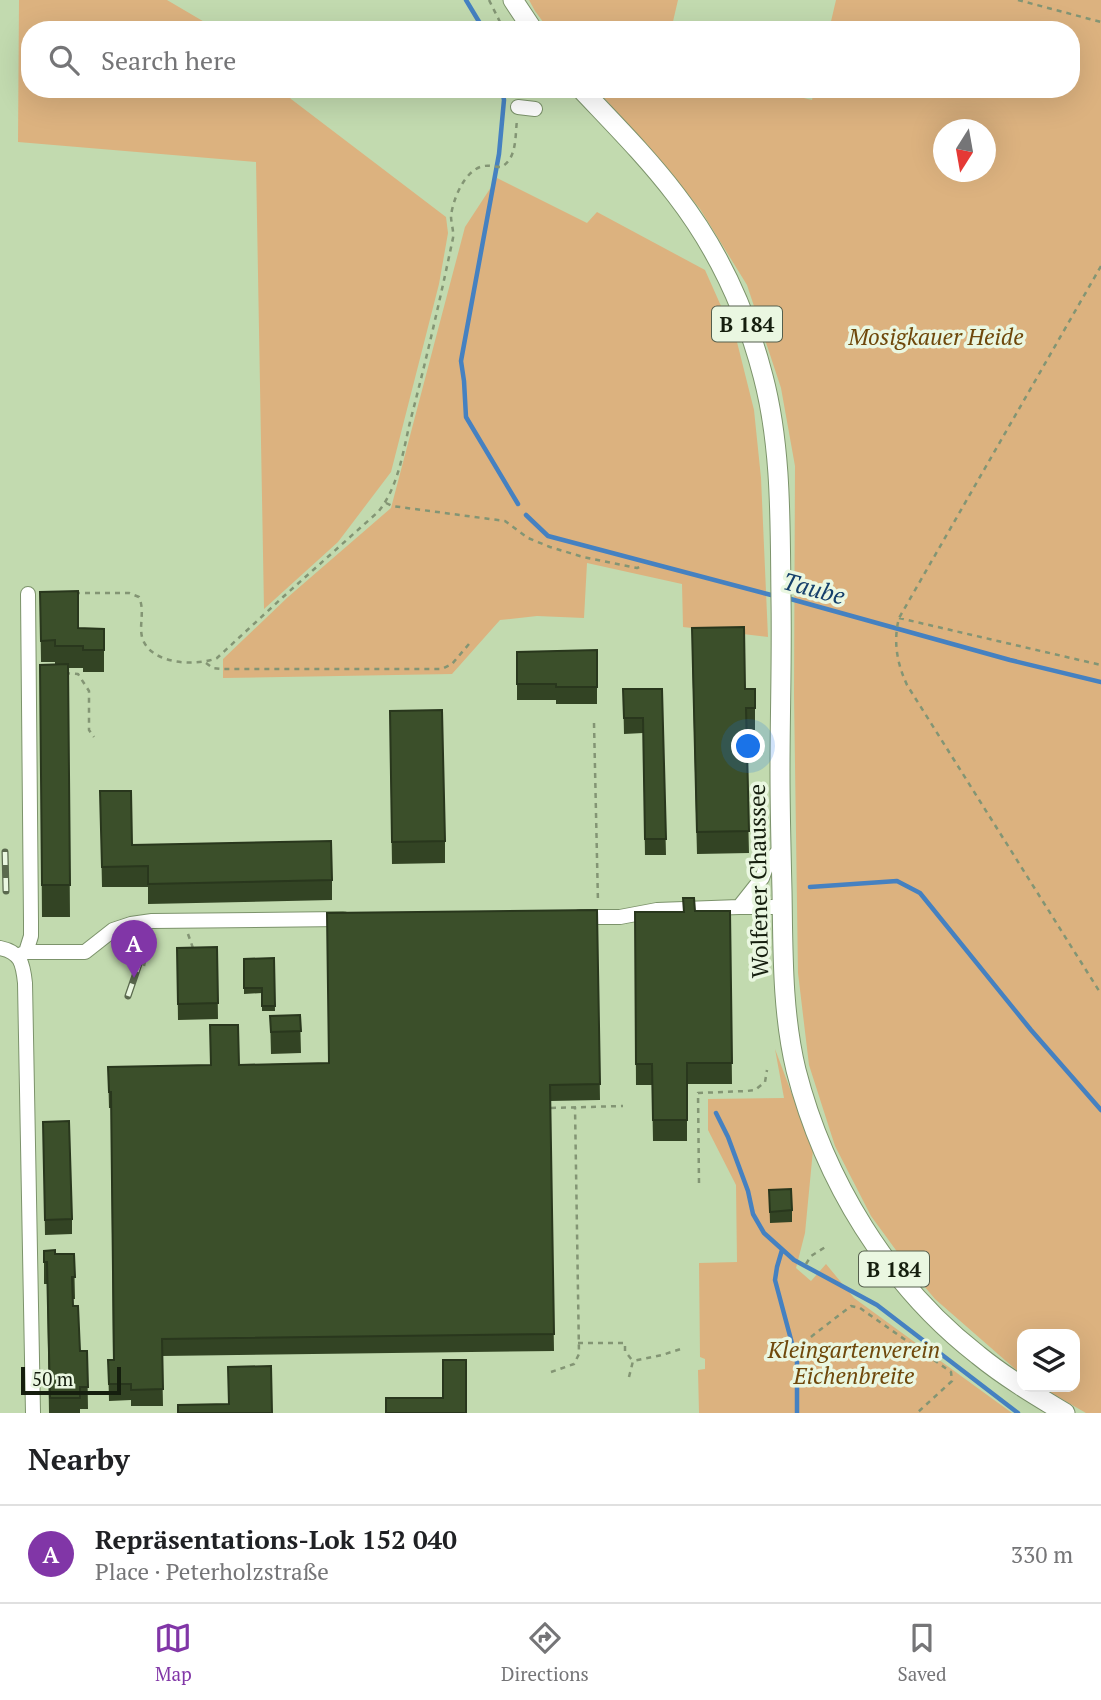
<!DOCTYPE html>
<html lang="en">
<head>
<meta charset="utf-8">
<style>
	:root { --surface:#fff; --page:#f2f2f2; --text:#202124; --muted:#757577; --line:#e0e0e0; --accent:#8136a7 }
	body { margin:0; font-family:"PT Serif",serif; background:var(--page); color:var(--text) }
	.controls { position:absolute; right:21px; bottom:21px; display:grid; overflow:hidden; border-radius:14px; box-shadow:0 7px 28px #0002 }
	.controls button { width:63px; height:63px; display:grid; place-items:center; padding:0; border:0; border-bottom:2px solid var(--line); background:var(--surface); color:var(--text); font:35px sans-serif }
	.compass { position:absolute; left:933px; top:119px; width:63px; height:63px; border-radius:50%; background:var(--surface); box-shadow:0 7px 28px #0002; rotate:191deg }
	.scale { position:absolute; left:21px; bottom:18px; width:100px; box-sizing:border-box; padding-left:7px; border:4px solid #151e0e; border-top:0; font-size:19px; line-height:24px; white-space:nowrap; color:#151e0e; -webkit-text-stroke:5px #eaf7e1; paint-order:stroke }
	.you { position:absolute; left:749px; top:747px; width:24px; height:24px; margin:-18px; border:5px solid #fff; border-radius:50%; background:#1a73e8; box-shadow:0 0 0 10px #1a73e833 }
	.badge { display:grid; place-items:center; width:46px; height:46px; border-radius:50%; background:var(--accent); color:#fff; font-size:23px; font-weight:700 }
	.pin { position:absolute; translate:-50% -58px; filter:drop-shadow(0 2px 4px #0008) }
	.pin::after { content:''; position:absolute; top:37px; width:24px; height:21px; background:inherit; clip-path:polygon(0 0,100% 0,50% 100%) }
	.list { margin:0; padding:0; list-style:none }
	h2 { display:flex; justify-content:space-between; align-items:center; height:91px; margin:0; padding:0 28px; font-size:30px }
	h2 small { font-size:23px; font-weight:400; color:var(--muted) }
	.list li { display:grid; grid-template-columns:46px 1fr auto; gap:21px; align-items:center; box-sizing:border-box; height:98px; padding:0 28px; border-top:2px solid var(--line) }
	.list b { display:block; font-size:26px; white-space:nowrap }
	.list p { margin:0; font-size:23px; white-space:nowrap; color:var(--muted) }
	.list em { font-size:23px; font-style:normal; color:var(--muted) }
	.icon { flex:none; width:38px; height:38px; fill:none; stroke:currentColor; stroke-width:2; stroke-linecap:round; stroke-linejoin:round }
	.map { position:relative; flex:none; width:1101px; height:1413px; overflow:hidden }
	.search { position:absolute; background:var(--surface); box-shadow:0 7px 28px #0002; left:21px; right:21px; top:21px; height:77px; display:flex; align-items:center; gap:18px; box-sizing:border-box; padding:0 24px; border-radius:28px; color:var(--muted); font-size:26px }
	.sheet { height:189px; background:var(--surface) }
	nav { display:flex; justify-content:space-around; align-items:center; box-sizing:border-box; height:98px; border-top:2px solid var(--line); background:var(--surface); font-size:19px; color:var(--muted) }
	nav a { display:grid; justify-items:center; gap:4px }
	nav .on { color:var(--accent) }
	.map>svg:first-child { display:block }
</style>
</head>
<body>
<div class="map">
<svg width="1101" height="1413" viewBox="0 0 1101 1413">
	<rect width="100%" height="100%" fill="#c2daaf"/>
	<path fill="#dcb27f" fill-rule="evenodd" d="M19,0h148l51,30h-188v59h253l8,10 155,118 2,16 -9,51 -48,188 -53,70 -74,67 -8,-447 -238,-20z
		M529,0h149l-7,30h-122l-14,-19z
		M836,0h265v1413h-15l-45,-26h34v-53h-53v41l-87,-76 -26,-31 -38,-52 -36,-70 -26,-81 -11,-92 -4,-279 1,-228 -14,-78 -34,-103 -47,-76 -51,-62 -53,-58h170l46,11 3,-11h256v-59h-242zM944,130h42v42h-42z
		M497,178l90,45 10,-11 108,58 32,72 17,68 7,68 7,159 -85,-10 -1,-43 -95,-21 -3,55 -47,-2 -37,4 -48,54 -229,4v-19l65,-62 103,-89 74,-281z
		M775,1049l38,101 -8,83 -9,35 15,13 15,-17 28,34 158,115h-313l-1,-43 7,-1v-10l-5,-2 -1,-94 38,-1 -1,-77 -28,-55v-31l76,-1z"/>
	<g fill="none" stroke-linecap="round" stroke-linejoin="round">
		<path stroke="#4581c1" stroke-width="4.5" d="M466,0l18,30
			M502,89l2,11 -5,54 -38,207 3,20 2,36 52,87
			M526,515l22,21 227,60
			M787,598l223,62 91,22
			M810,887l87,-6 23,12 111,137 70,80
			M716,1113l12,24 20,54 5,23 11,19 30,27 83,45 141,108
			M782,1250l-5,17 -2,13 22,82v51"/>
		<defs>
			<path id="minor" d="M518,107l17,2
				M739,907l23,-29 6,-16 13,-13
				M580,917h40l37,-7 82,-3h43
				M0,948c21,4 23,16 25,35l8,430
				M26,952l5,-16v-15l-3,-327
				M18,956l8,-4h59l28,-22 18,-6 21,-3 191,-2"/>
			<path id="major" d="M513,0l20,30
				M581,89c33,35 66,68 95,106 41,53 70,115 87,181 19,72 17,149 18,223 1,57 -1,115 -1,172 0,40 1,80 2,120 1,59 0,121 14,179 28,110 92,215 182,285 27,22 57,40 87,58"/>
		</defs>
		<use href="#minor" stroke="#7c936b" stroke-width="16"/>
		<use href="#major" stroke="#7c936b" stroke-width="21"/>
		<path stroke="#839574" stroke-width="2.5" stroke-dasharray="5 5" stroke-linecap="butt" d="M489,0l15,30
			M1018,0l83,22
			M1101,266l-202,352c-6,24 -2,45 8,67l194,309
			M386,503l6,3 113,15 23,17 22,9 33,10 54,11 5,-2
			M75,593h54l10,4c6,14 0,27 3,40 7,27 53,30 75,21l66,-61 95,-85c20,-24 25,-60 32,-90 16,-61 30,-122 43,-184 1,-7 -2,-15 -2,-22 2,-17 14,-47 33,-50 6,-1 12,1 17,1 16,-8 14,-30 16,-47
			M899,618l202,47
			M206,663l7,5 10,1h219l10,-5 17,-20
			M65,673l13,1 11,17v39l5,7
			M594,723l4,180
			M188,934l6,17
			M144,966l7,-31
			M551,1108l72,-2
			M699,1183l-1,-90 49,-2 8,-1 10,-8 2,-12
			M806,1264l5,-8 16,-10
			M578,1343h47v8l7,9
			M803,1343l48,-37 9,2 91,64 1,9 -35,32
			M551,1372l23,-8 5,-10 -4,-247
			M629,1377l4,-16 29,-6 22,-7"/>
		<use href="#minor" stroke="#fff" stroke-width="14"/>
		<use href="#major" stroke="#fff" stroke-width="19"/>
		<defs>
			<path id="rail" d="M5,852l1,39
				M128,996l12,-35"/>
		</defs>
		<use href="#rail" stroke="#5a694e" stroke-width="7"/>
		<use href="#rail" stroke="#eaf7e1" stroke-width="4.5" stroke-dasharray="13" stroke-linecap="butt"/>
	</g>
	<path fill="#334424" d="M40,592l38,36 26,1v43h-21v-4h-15l2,249h-28l-2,-252 15,-1v-2h-14z
		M597,650v54h-41v-4h-39v-48z
		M692,650l53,39h10v41h-9l3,123 -52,1z
		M623,689h39l4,166h-21l-2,-122 -19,1z
		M390,733l55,108v22l-53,1z
		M100,791l32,54 200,35v20l-184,4v-17h-46z
		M597,910l3,190 -50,1 4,250 -392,5 1,50h-32v-6l-22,1 -1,-41h5l-2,-252h-2l-1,-41 221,-4z
		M730,911l2,173h-45v57h-34l-1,-56h-16l-1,-173z
		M217,947l1,72 -40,1 -1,-72z
		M274,958l1,53h-13v-18l-18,1v-35z
		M300,1015l1,38 -30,1 -1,-38z
		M43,1122l29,97v15l-27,1z
		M769,1190l23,20v12l-22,1z
		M44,1251l11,3h19l1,45h-2v7l7,45h7l1,58h-8v4h-31l-2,-129h-3z"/>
	<path fill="#3b4f2a" stroke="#29371d" stroke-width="2" d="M78,591v37l26,1v21h-21v-4h-28v-6l-14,1 -1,-49z
		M744,627l1,62h10v19h-9l3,123 -52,1 -5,-204z
		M597,650v37h-41v-3h-39v-32z
		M68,664l2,221h-28l-2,-220z
		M623,689h39l4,150h-21l-2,-121h-19z
		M442,710l3,131 -53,1 -2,-131z
		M100,791h31l1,54 199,-4 1,39 -184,4v-18l-46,1z
		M683,898h11l1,13h35l2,152h-45v57h-34l-1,-56h-16l-1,-152h49z
		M597,910l3,174 -50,1 4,249 -392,5 1,50 -32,1v-6h-22l-1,-24h6l-3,-268h-2l-1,-25 103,-2 -1,-40h28l1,40 90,-2 -2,-150z
		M217,947l1,56 -40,1 -1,-56z
		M274,958l1,48h-13v-18h-18v-29z
		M300,1015l1,16 -30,1 -1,-16z
		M69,1121l3,98 -27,1 -2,-98z
		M791,1189l1,21 -22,2 -1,-22z
		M55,1250v4h19l1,23h-3l1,29h5l2,45h7l1,36h-8v11h-30l-3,-136h-3v-11z
		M443,1360h23v53h-80v-15h57z
		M271,1366l1,47h-94v-8l51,-1 -1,-37z"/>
	<g text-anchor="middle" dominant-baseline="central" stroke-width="7" stroke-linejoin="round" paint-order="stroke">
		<g fill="#eaf7e1" stroke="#555f4d" stroke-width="2">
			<rect x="712" y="306.5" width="70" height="35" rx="5"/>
			<rect x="859" y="1251.5" width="70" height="35" rx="5"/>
		</g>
		<g font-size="21" font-weight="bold" fill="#151e0e">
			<text x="747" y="324">B 184</text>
			<text x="894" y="1269">B 184</text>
		</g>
		<g font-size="23" font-style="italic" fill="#6f480b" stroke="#eaf7e1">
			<text x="936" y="336">Mosigkauer Heide</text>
			<text x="854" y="1349">Kleingartenverein<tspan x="854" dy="26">Eichenbreite</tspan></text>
		</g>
		<g font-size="23" fill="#151e0e" stroke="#eaf7e1">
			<text transform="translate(758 881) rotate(-91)">Wolfener Chaussee</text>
		</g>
		<g font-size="24" font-style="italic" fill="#153f6b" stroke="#eaf7e1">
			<text transform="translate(814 588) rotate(15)">Taube</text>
		</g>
	</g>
</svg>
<div class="controls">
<button><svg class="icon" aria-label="layers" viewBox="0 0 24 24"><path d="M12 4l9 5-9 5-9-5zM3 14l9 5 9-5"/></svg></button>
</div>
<svg class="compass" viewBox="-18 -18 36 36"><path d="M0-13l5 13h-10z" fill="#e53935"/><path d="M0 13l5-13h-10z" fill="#757577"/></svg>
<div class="scale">50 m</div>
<div class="you"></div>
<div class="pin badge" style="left:134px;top:978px">A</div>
<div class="search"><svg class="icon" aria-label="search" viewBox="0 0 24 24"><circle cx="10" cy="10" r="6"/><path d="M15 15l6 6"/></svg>Search here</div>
</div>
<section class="sheet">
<h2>Nearby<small></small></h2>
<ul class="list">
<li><span class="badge">A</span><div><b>Repräsentations-Lok 152 040</b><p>Place · Peterholzstraße</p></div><em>330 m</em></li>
</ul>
</section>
<nav>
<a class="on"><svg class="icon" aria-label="map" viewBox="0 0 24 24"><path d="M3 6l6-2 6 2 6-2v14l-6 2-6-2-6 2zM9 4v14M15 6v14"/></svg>Map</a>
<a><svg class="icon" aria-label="directions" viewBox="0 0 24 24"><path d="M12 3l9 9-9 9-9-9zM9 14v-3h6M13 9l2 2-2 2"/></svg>Directions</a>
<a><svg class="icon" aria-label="saved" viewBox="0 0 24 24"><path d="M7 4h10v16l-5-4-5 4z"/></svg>Saved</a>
</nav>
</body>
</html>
